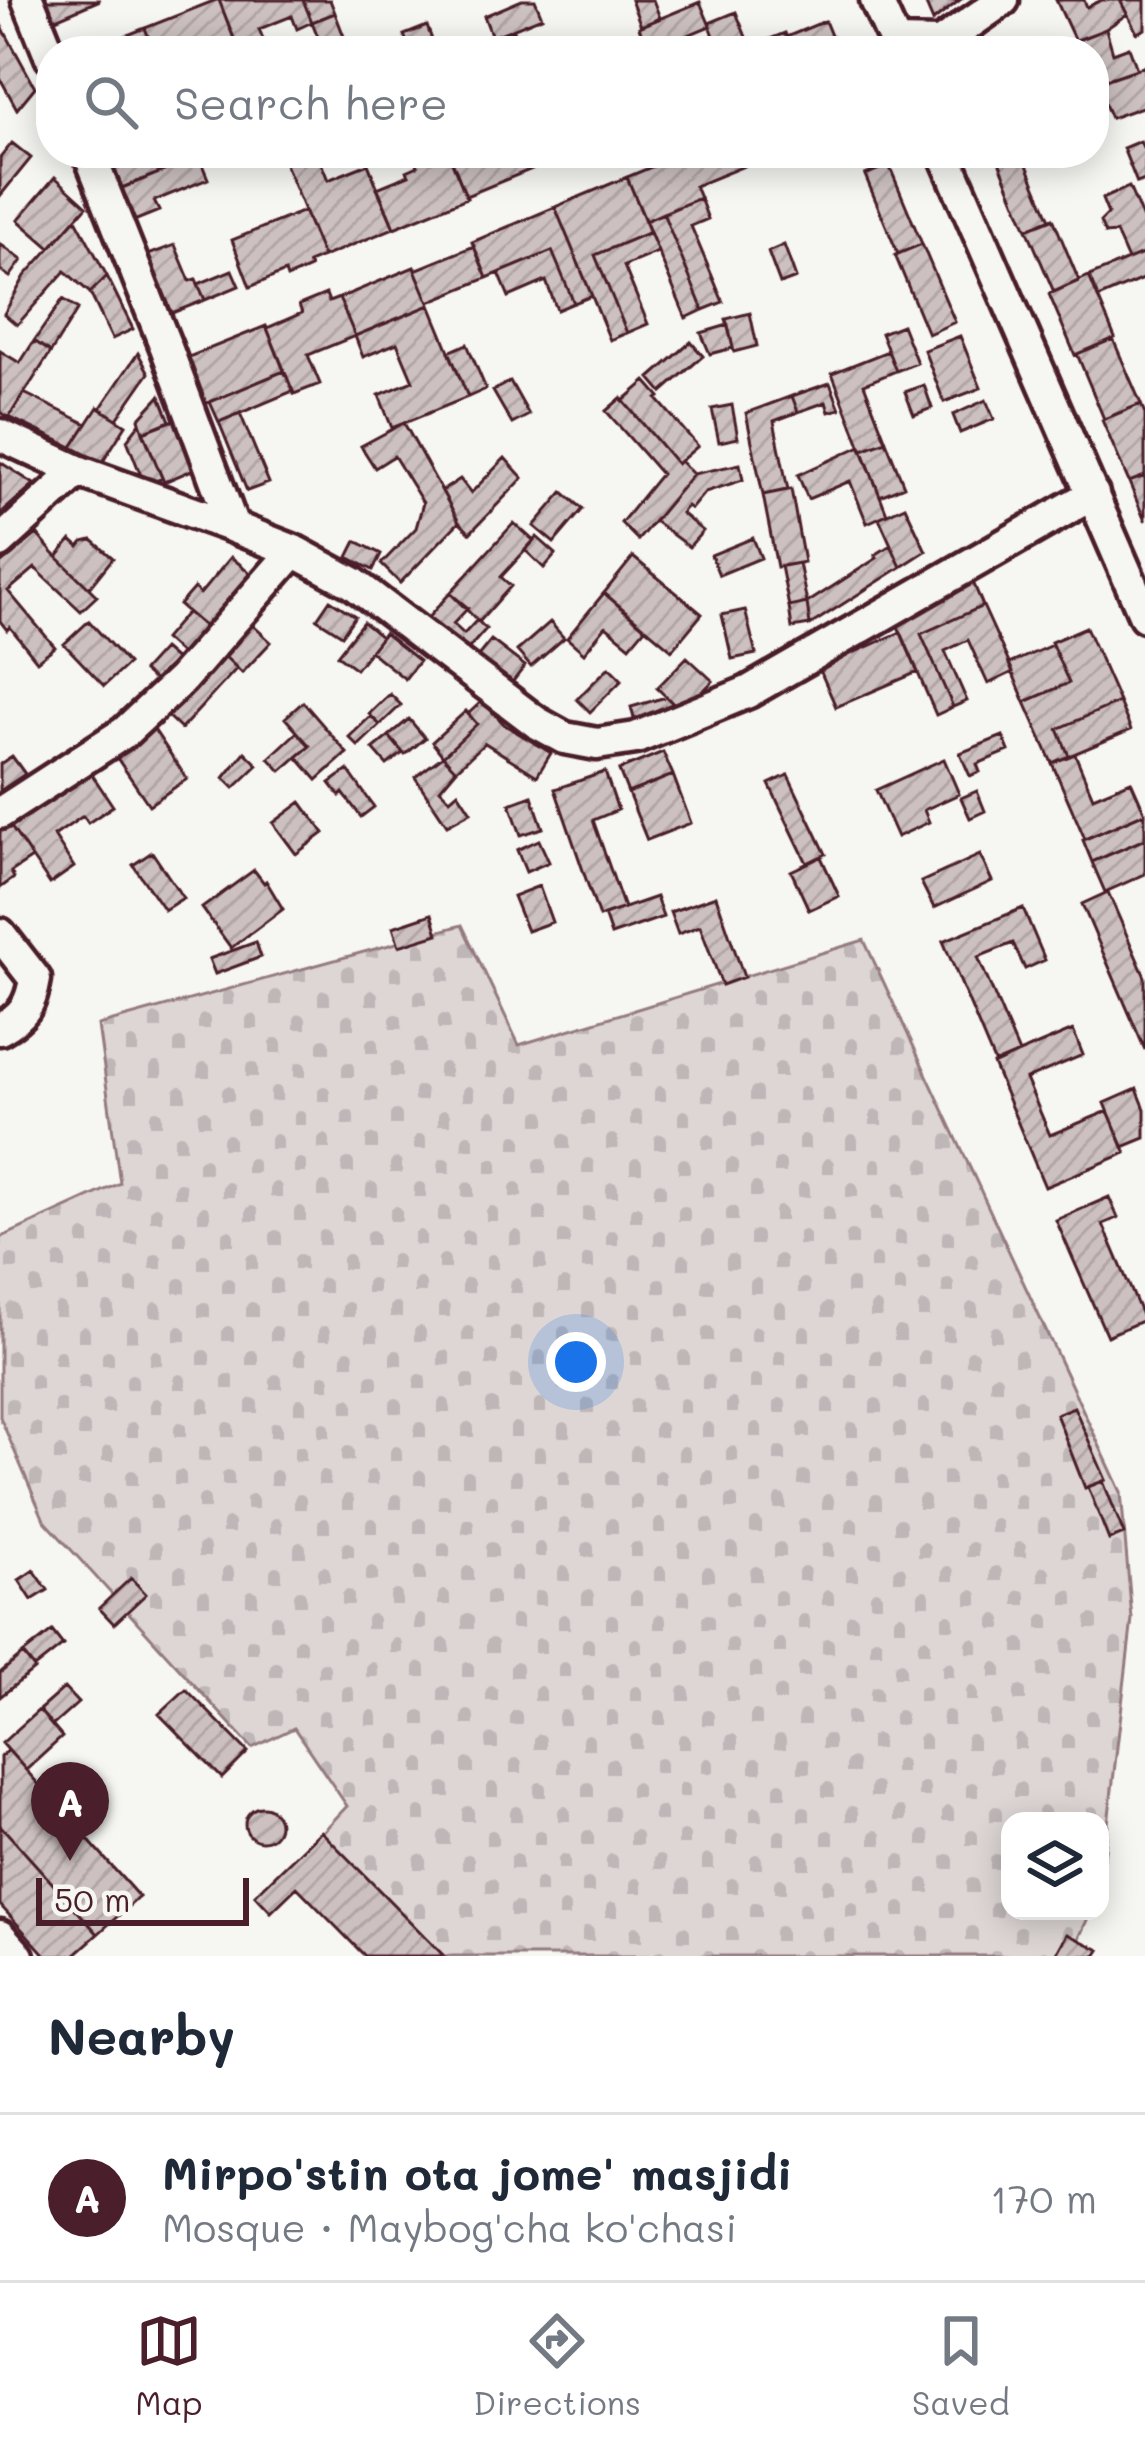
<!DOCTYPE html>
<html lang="en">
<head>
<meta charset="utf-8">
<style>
	:root { --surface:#fff; --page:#f6f6f7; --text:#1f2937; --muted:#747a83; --line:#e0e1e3; --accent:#4a1f2b }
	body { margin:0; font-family:Mali,sans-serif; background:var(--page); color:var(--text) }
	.controls { position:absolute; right:36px; bottom:36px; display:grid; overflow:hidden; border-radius:24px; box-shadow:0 6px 30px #0003 }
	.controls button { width:108px; height:108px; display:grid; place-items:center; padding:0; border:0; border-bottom:3px solid var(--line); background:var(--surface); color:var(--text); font:60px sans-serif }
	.scale { position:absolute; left:36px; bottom:30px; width:213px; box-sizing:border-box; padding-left:12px; border:6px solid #4a1f2b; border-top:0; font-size:33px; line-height:42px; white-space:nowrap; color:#4a1f2b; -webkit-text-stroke:9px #f6f6f2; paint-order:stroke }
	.you { position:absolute; left:576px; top:1362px; width:42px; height:42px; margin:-30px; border:9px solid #fff; border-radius:50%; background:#1a73e8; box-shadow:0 0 0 18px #1a73e833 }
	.badge { display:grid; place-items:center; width:78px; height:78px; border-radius:50%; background:var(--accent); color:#fff; font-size:39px; font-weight:700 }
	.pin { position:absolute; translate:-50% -99px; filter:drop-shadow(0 3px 6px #0008) }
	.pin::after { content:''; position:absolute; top:63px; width:42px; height:36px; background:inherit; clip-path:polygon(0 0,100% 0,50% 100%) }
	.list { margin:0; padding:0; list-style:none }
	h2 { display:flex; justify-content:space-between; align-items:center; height:156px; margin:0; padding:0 48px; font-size:51px }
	h2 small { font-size:39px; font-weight:400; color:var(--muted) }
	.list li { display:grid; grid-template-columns:78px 1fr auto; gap:36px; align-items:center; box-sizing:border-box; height:168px; padding:0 48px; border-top:3px solid var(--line) }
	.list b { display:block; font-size:45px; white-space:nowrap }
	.list p { margin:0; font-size:39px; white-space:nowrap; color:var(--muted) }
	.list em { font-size:39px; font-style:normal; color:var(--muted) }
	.icon { flex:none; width:66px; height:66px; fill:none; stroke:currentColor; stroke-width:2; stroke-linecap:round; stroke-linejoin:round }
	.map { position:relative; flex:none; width:1145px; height:1956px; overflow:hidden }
	.search { position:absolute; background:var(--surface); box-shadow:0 6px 30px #0003; left:36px; right:36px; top:36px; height:132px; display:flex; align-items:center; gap:30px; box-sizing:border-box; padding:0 42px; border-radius:48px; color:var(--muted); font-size:45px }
	.sheet { height:324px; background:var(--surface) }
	nav { display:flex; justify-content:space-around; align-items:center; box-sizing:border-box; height:168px; border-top:3px solid var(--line); background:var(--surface); font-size:33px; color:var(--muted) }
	nav a { display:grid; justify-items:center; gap:6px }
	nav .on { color:var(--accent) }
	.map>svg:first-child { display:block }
</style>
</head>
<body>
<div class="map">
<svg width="1145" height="1956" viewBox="0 0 1145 1956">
	<defs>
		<pattern id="cemetery-stones" width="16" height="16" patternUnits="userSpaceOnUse" patternTransform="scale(3)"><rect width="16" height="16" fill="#ddd6d5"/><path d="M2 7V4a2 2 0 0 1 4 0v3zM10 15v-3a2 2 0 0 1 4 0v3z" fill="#bfb7b7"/></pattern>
		<pattern id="building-hatch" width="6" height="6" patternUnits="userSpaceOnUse" patternTransform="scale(3)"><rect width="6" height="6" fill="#ccc1c0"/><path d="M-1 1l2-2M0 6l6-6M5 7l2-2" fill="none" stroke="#b1a5a5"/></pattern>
	</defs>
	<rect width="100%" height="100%" fill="#f6f6f2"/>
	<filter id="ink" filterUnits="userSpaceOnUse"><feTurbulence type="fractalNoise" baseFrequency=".00833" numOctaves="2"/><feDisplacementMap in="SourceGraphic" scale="24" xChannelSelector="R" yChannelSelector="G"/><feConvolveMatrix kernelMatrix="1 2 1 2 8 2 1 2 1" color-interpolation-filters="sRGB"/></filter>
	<g filter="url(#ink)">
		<path fill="url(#cemetery-stones)" stroke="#947a80" stroke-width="3" d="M462,925l57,120 345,-105 257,552 11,127 -32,273v-71h-90v90h81l-20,45h-635l-117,-120 28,-30 -53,-78 -42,20 -208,-228 -44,-103v-179l120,-55 -22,-158z"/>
		<path fill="url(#building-hatch)" stroke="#4a1f2b" stroke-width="3" d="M42,0h58l-49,21z
			M216,0h3l15,39 -30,12h-50l-9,-23z
			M219,0h84l9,22 -15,7 -5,-13 -33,13 9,22h-29z
			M303,0h27l5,13 -23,9z
			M522,0h13l7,17 -50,20 -8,-21z
			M631,0h22l7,18 -19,8z
			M924,0h36l-27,21z
			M1056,0h28l3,7 15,-7h18l7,14 -21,15 -31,12z
			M1125,0h20v29l-8,4 -16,-31z
			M700,2l10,24 -34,14 -3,11h-25l-9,-24z
			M736,12l14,35 35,-14 7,18h-72l-11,-28z
			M335,13l10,26 -22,10 -11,-27z
			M825,21l9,22 -20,8h-22l-6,-14z
			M0,23l35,64 -18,22 -17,-31z
			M427,26l9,25h-25l-7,-16z
			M145,28l9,23h-66z
			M1106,29l7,24 16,-6 8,22 -43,15v-33h-19l-4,-9z
			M514,30l8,21h-29l-5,-11z
			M1145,66v40l-34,12 -15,-35z
			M1140,141l5,11v28l-8,3 -14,-35z
			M12,143l19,15 -31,38v-38z
			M100,153h42l2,4 10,-4h40l2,5 -81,33z
			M297,153h20l11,27 40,-16 26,64 -71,29 -40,-98z
			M413,153h35l19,45 -73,30 -17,-40 32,-13 -2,-4 11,-5z
			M464,153h107l-105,43 -15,-38z
			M685,153h60l4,11 -54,22 5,12 -55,23 -18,-44z
			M1011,153h11l28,67 -23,9 -29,-70z
			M199,157l9,22 -54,22 5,10 -25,10 -13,-33z
			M889,165l33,79 -24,10 -33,-79z
			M55,177l32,29 -37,42 -32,-28z
			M627,177l23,55 -55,23 32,78 -17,7 -55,-133z
			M1129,187l16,37v29l-17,7 -12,-27 -11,1 -5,-12 8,-8 -6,-15z
			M700,198l8,21 -17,7 32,76 -20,8 -40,-97z
			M555,207l37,89 -18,7 -22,-52 -65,27 -15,-36z
			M304,211l19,46 -15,6 2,5 -23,10 -2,-6 -35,15 -18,-47z
			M663,213l40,97 -17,8 -41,-97z
			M1053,218l26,63 -25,11 -27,-63z
			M76,219l31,57 -17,17 -25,-22 -48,54 -13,-11 21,-38z
			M650,232l8,20 -34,14 24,58 -21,9 -32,-78z
			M0,244l22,16 -12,17 -10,-7z
			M922,244l33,78 -27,12 -33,-79z
			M175,245l15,36 6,-2 9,21 -33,13 -24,-58z
			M784,245l12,33 -16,6 -12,-32z
			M474,246l13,32 -58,24 -14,-32z
			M552,251l22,52 -17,7 -11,-29 -37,16 -10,-24z
			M1145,253v25l-47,20 -9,-22z
			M414,267l16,38 -75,31 -16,-38z
			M232,270l7,16 -34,14 -7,-16z
			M107,276l26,53 -21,10 -22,-46z
			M1089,276l26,62 -40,17 -26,-61z
			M326,294l3,8 10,-4 16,38 -47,19 12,29 -26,10 -27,-66 35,-15 -3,-8z
			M63,299l15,10 -27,43 -17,-11z
			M430,305l38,92 -76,31 -13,-33 34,-14 -16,-38 -34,14 -8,-21z
			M750,313l7,33 -23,6 -8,-33z
			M728,325l5,23 -23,6 -9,-21z
			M902,325l15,38 -21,8 -15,-38z
			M266,326l18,45 -79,33 -19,-46z
			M960,336l21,52 -37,14 -20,-52z
			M1113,339l28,65 -37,15 -27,-65z
			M34,341l17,11 -42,65 -9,-5v-61l20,12z
			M691,342l12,14 -41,36 -12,-14z
			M467,344l19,45 -18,8 -19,-45z
			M888,351l8,20 -32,13 22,57 -24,9 -30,-77z
			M138,353l11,20 -32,46 -17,-10z
			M284,371l9,20 -74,31 -9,-20z
			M510,381l19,34 -17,9 -19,-33z
			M646,381l14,16 -3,2 41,47 -21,18 -54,-63z
			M830,383l10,26 -11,3 -3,-10 -28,10 -6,-16z
			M924,385l8,23 -18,7 -9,-23z
			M24,393l63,31 -15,23 -63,-30z
			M160,396l10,25 -27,11 -4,-13z
			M792,396l6,16 -24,9 14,69 -25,5 -17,-82z
			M621,398l56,66 3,-3 13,13 -55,66 -17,-17 40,-49 -55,-63z
			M986,400l8,19 -34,14 -7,-18z
			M1141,404l4,10v62l-16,6 -27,-62z
			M732,405l6,33 -19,4 -7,-33z
			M98,407l28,18 -24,38 -30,-16z
			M240,413l29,70 -22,8 -28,-69z
			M177,419l20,49 -33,14 -21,-50z
			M140,423l22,55 -17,8 -18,-46z
			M404,423l55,99 -59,61 -19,-19 35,-36 7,-25 -29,-47 -19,12 -14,-22z
			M886,441l18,45 -24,10 -18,-46z
			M861,446l26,68 -20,9 -17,-42 -42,18 -10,-24z
			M505,458l18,20 -53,55 -11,-11 -17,-31 18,-12 11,14z
			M0,462l34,22 -34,30z
			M740,464l3,16 -38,12 -14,17 -4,-3 -6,7 22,18 -14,16 -35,-26 39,-47z
			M1145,476v45l-16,-39z
			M791,489l13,73 -27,5 -14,-72z
			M563,492l20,17 -29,34 -20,-17z
			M905,506l21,45 -25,16 -22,-49z
			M514,523l20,18 -33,36 10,9 -32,36 -29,-29z
			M37,534l16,19 44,43 -16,15 -46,-43 -27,23 47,56 -18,14 -27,-34 -3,3 -7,-9v-57z
			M537,537l19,17 -12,14 -19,-18z
			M753,538l8,20 -42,17 -8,-20z
			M71,540l8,7 4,-5 9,-2 21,18 -24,30 -32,-31z
			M356,541l25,13 -8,16 -25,-13z
			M891,545l10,22 -91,58 -3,-22 70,-45 -2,-3z
			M231,557l22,18 -46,54 -28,-24 15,-17 6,6z
			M633,557l69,57 -30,36 -68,-57z
			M799,563l8,40 -18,4 -8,-41z
			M973,582l10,24 -62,28 32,73 -17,8 -39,-91z
			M450,593l18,15 -15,16 11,10 13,-14 9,9 -23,26 -38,-34z
			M604,593l41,35 -15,18 -24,-20 -22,27 -17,-15z
			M330,600l25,16 -13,19 -25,-16z
			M807,603l3,22 -18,3 -3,-21z
			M983,606l30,66 -25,12 -20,-44 -23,11 22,50 -14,6 -32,-73z
			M745,610l11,44 -24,5 -10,-44z
			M187,612l18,15 -23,28 -18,-16z
			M247,620l24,22 -29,31 -24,-23z
			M89,621l39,43 -24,22 -40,-42z
			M363,622l18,15 -25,32 -19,-14z
			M550,622l14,16 -33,29 -14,-16z
			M1086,627l33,75 -61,27 11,27 -17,7 -27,-61 44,-19 -18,-41z
			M901,632l17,40 -82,35 -17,-39z
			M384,633l35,28 -14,18 -35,-28z
			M491,640l34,26 -18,23 -34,-27z
			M1052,645l17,38 -44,19 -16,-38z
			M163,649l15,13 -20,22 -15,-13z
			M218,650l19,18 -56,61 -19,-18z
			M687,657l26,24 -31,31 -25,-24z
			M609,667l13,13 -32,32 -13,-13z
			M390,694l11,11 -21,20 -11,-11z
			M666,697l16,15 -46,14 -5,-19z
			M482,701l23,24 46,28 -14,23 -52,-33 -29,27 -13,-14 34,-32 -9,-10z
			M303,702l44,51 -30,27 -20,-23 13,-11 -25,-28z
			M1119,702l12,28 -62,26 -11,-27z
			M466,711l11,13 -34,32 -11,-14z
			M371,716l9,9 -22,21 -9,-9z
			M409,719l16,19 -20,17 -16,-19z
			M153,728l34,51 -38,26 -34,-50z
			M297,732l13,14 -29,25 -12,-13z
			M389,736l14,17 -16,12 -14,-16z
			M1003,736l6,15 -32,13 3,8 -10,4 -10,-23z
			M245,752l13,13 -24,23 -10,-10z
			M663,752l10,23 -45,18 -9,-23z
			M1075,754l18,43 38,-16 14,32 -60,26 -33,-76z
			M12,756l13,18 -25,17v-27z
			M443,756l13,14 -16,19 10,10 8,-7 13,20 -24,13 -32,-48z
			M944,759l15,35 -35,16 5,12 -32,15 -21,-47z
			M87,767l26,39 -25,17 -5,-7 -29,20 20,31 -24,17 -43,-63z
			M348,770l26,37 -13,10 -18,-24 -3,3 -10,-13z
			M605,772l13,38 -25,10 31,88 -25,9 -44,-128z
			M673,775l18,48 -44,17 -19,-47z
			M788,775l38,79 -19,9 -38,-79z
			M977,791l8,20 -15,7 -9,-20z
			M532,796l11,32 -22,7 -11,-31z
			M301,802l23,31 -28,21 -23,-31z
			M1145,813v26l-53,23 -9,-22z
			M7,821l25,37 -21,14 3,6 -14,10v-62z
			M1145,839v35l-40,18 -13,-30z
			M539,840l10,22 -23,10 -9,-22z
			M152,852l31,46 -19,12 -31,-45z
			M980,855l12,26 -58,27 -13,-26z
			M821,857l18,39 -30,14 -18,-39z
			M254,870l10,13 2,-2 17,28 -52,39 -29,-40z
			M539,886l13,36 -25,9 -14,-35z
			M1108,892l37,85v73l-63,-146z
			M716,896l28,81 -22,8 -22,-59 -22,8 -8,-22z
			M656,897l7,20 -52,18 -7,-20z
			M1023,908l22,52 -20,9 -12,-26 -35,14 41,96 -24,11 -52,-123z
			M432,914l6,20 -39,12 -6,-19z
			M256,942l5,15 -46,17 -6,-15z
			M1073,1030l10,25 -57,24 24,56 58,-24 18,42 -81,34 -52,-123z
			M1137,1089l8,20v29l-22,9 -18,-44z
			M1109,1197l9,21 -15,6 41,96 -37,16 -51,-116z
			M1074,1407l32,73 -21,8 -29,-74z
			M1103,1481l21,53 -15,6 -21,-53z
			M34,1570l14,20 -16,10 -13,-20z
			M131,1578l15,16 -32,30 -15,-16z
			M52,1631l11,14 -29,23 -11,-14z
			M23,1654l12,15 -35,28v-24z
			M64,1688l14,15 -26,23 -13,-16z
			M186,1689l62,63 -26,26 -63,-64z
			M39,1710l23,27 -36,33 -24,-27z
			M8,1750l131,147 -41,37 -98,-109v-68z
			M245 1824a17 17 0 1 1 34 0a17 17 0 1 1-34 0Z
			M0,1825l98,109 -25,22h-27l-46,-51z
			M321,1831l123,125h-79l-68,-69 -26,25 -16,-17z
			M1067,1934l33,16 -4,6h-41z"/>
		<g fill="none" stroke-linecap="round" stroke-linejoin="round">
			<defs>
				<path id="street" d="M28,0l23,57
					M876,0l23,51
					M895,43l45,1 63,-44
					M89,153l77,194 67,180 61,24 59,32 183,139 29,16 32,6 39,-6 112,-46 345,-198
					M944,153l201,463
					M0,435l78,36 155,56
					M0,542l78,-71
					M0,813l125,-81 57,-53 112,-128
					M0,934l35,45c-4,26 -12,37 -35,50
					M0,1936l18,20"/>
			</defs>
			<use href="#street" stroke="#4a1f2b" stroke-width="39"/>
			<use href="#street" stroke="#f6f6f2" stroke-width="30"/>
		</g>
	</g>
</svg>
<div class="controls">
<button><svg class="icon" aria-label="layers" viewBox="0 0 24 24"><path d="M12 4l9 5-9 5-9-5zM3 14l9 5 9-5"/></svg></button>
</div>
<div class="scale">50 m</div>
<div class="you"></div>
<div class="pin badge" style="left:70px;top:1861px">A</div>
<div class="search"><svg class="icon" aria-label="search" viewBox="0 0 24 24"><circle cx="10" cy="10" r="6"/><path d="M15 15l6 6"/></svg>Search here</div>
</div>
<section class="sheet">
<h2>Nearby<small></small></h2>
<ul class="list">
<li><span class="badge">A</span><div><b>Mirpo'stin ota jome' masjidi</b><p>Mosque · Maybog'cha ko'chasi</p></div><em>170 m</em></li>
</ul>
</section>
<nav>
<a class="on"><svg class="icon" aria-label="map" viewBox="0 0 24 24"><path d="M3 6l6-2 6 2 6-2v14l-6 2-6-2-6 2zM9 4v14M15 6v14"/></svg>Map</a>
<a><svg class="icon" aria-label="directions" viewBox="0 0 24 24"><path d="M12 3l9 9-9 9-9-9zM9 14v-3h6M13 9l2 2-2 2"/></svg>Directions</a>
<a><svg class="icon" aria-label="saved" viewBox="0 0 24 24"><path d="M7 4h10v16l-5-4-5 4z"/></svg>Saved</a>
</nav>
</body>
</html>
